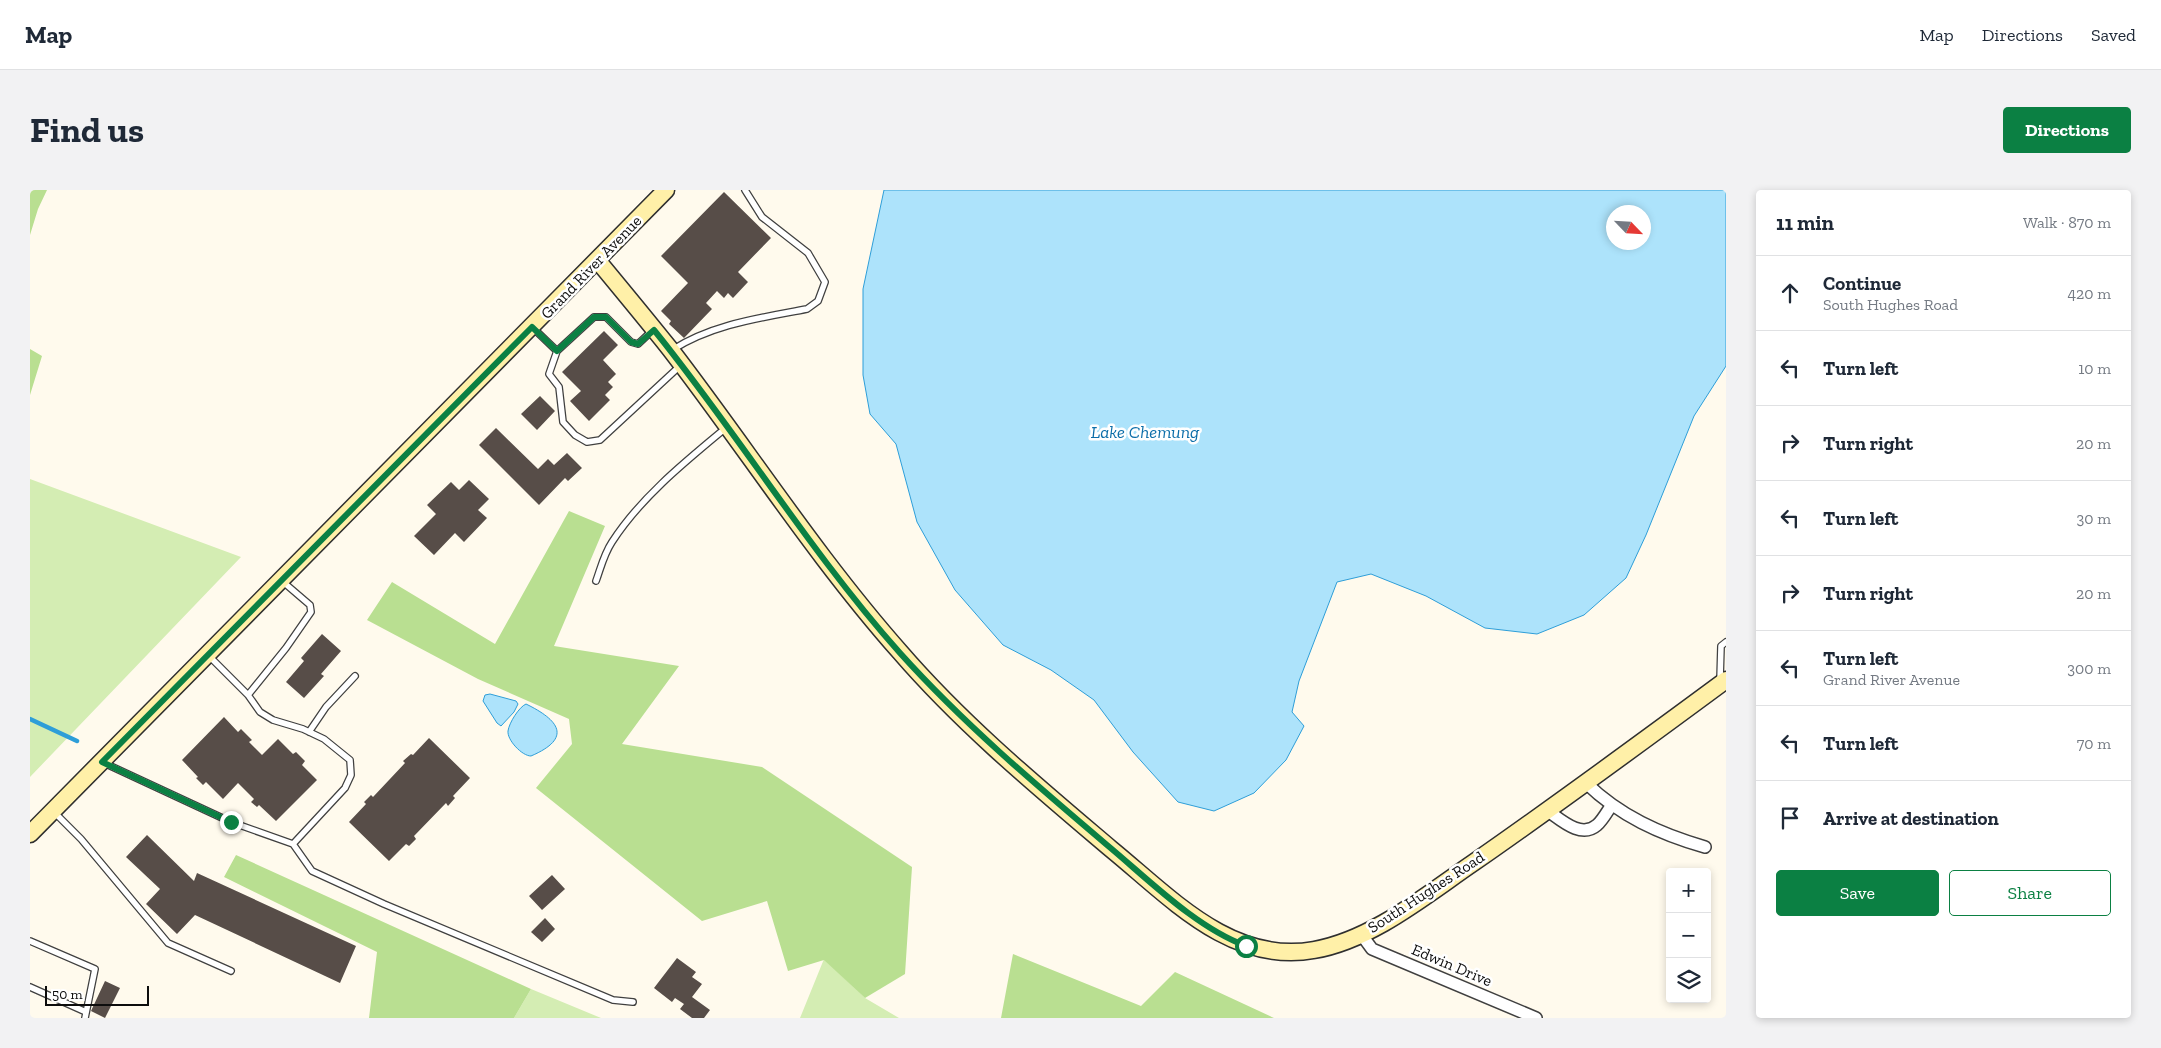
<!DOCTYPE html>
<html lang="en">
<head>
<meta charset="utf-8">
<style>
	:root { --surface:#fff; --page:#f2f2f3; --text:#1f2937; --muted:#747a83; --line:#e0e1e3; --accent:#0b8043 }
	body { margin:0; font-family:"Zilla Slab",serif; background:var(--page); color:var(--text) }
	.controls { position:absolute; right:15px; bottom:15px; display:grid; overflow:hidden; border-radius:5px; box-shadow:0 2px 8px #0003 }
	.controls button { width:45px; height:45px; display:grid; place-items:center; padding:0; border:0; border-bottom:1px solid var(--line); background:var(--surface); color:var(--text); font:25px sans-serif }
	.compass { position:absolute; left:1576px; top:15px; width:45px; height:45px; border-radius:50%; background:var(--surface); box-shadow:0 2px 8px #0003; rotate:115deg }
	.scale { position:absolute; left:15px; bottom:12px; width:104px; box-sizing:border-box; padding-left:5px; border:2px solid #0d0d0d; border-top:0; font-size:14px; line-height:18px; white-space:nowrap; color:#0d0d0d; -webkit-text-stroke:4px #fff; paint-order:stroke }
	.stop { position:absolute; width:15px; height:15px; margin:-11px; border:4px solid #0b8043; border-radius:50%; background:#fff }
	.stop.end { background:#0b8043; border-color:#fff; box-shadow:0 1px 5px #0008 }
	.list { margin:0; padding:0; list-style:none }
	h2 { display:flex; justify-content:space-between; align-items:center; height:65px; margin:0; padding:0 20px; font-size:21px }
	h2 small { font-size:16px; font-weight:400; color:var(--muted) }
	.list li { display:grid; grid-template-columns:32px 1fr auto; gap:15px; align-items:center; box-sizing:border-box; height:75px; padding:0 20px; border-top:1px solid var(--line) }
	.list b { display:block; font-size:19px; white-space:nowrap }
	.list p { margin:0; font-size:16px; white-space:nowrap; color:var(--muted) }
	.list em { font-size:16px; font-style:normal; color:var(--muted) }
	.actions { display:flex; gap:10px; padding:15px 20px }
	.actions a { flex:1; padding:11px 0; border:1px solid var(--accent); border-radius:5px; text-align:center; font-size:18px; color:var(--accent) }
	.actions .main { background:var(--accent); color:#fff }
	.icon { flex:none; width:28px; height:28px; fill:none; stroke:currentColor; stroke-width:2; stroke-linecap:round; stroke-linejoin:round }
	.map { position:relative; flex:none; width:1696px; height:828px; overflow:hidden; border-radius:5px }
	header { display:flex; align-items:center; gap:30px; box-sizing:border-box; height:70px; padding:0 25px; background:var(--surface); border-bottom:1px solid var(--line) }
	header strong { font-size:24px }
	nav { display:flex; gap:28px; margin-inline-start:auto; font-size:18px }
	.intro { display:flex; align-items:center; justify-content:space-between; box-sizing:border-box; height:120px; padding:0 30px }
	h1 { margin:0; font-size:35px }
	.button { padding:12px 22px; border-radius:5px; background:var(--accent); color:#fff; font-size:18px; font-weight:700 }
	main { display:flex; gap:30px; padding:0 30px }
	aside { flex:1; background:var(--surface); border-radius:5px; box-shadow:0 2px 8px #0003 }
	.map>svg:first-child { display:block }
</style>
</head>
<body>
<header>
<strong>Map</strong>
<nav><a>Map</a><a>Directions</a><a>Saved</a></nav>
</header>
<div class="intro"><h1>Find us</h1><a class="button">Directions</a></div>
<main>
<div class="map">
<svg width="1696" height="828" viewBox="0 0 1696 828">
	<rect width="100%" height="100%" fill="#fffaed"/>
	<path fill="#d4edb3" d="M0,289l211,78 -211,220z
		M794,769l41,39 34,20h-99z
		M501,799l70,29h-87z"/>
	<path fill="#b9df91" d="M0,0h17l-9,19 -8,26z
		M0,159l12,7 -12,39z
		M539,321l36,15 -51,120 125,20 -57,78 140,23 150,100 -7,107 -40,24 -41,-38 -36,11 -21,-70 -65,20 -166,-133 36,-44 -3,-25 -91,-40 -111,-59 25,-38 103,62z
		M206,665l295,134 -17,29h-145l8,-66 -153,-75z
		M983,764l128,52 34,-34 99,46h-273z"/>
	<path fill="#ade3fb" stroke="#2e9ed8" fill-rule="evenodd" d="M854,0h842v176l-32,50 -48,119 -20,43 -42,37 -47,19 -52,-6 -59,-32 -55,-22 -34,8 -38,99 -7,31 12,14 -18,34 -32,33 -40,18 -36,-9 -45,-50 -39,-52 -43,-30 -48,-25 -48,-55 -38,-68 -21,-78 -26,-30 -7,-39v-86zM1584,22h30v30h-30z
		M460,504l26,7 2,3 -4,8 -13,14 -4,-3 -14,-22 2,-6z
		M496,514c33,16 47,34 5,52 -9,0 -24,-16 -23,-25 1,-8 11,-24 18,-27z"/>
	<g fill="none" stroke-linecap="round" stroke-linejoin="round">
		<path stroke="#2e9ed8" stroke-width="4.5" d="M0,529l47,22"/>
	</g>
	<path fill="#574d48" d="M694,2l47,46 -33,34 10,10 -15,16 -5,-5 -4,5 -7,-7 -11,12 6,6 -28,29 -15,-14 2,-3 -10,-10 27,-28 -27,-27z
		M574,141l14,14 -15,15 13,14 -8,8 5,5 -8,8 5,5 -21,21 -19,-20 11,-10 -19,-19z
		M510,206l15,15 -18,19 -16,-16z
		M466,238l42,41 10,-10 6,6 13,-12 15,15 -14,13 -3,-3 -26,27 -60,-60z
		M439,290l20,19 -11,11 9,8 -23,24 -9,-9 -21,22 -20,-19 22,-22 -9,-9 24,-23 8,8z
		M292,444l19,17 -20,23 3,2 -20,22 -18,-16 18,-21 -3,-3z
		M194,527l14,15 3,-3 11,11 -3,2 13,13 16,-16 15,15 3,-2 9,9 -3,4 15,15 -41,41 -17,-16 -2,2 -6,-5 3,-3 -16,-16 -15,16 -17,-17 -3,3 -7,-7 2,-1 -16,-17z
		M399,548l41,40 -17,18 2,2 -7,8 -2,-3 -32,33 2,3 -7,7 -3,-2 -17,17 -40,-39 17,-18 -2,-2 7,-7 2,2 32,-34 -2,-2 8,-7 2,1z
		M117,645l47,46 3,-8 159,73 -16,37 -145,-68 -18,19 -31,-30 14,-15 -34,-32z
		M522,685l13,14 -23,21 -13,-14z
		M515,728l10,11 -13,13 -11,-10z
		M647,768l19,14 -4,5 10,7 -10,13 18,13 -6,8h-12l-12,-9 4,-5 -9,-6 -3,4 -18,-14z
		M75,791l15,7 -15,30 -14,-7z"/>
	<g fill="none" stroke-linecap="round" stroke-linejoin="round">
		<defs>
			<path id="lane" d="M502,137l25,24 -8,23 10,13 4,35 12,13 12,7 13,-2 81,-75
				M642,160c41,-26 88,-32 135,-41l11,-8 7,-19 -17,-29 -46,-36 -17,-27
				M527,161l37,-34h12l25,25 7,2 15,-14
				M566,391c5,-14 8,-27 16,-39 29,-45 74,-81 115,-115
				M179,466l39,39 12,17 13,8 30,9 21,10 26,21 1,15 -6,13 -52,56
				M1690,490l1,-34 5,-4
				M218,505l38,-47 25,-36 -1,-7 -28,-24
				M279,542l17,-25 29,-31
				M72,572l129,60 62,22 19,27 72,33 229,96 20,2
				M24,622l27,27 87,104 63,28
				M0,751l65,28 -10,49
				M0,797l56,25"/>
			<path id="street" d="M1556,593c34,33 74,51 119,64
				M1518,621c13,9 33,28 49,14 5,-4 10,-13 14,-19
				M1331,744l11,15 164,69"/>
			<path id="secondary" d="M568,71c24,29 48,58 72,88 77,100 146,208 230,303 63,73 138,135 211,197 59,48 120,116 203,101 58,-10 112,-55 159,-87 85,-59 169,-121 253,-183
				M0,644l636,-644"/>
		</defs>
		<use href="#lane" stroke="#404040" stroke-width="8"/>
		<use href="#street" stroke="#404040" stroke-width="14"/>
		<use href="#secondary" stroke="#2f2f2f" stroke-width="19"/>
		<use href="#lane" stroke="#fff" stroke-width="5.5"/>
		<use href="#street" stroke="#fff" stroke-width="11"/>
		<use href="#secondary" stroke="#fff0a8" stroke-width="16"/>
	</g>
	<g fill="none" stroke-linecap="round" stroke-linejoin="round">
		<path stroke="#0b8043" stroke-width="6" d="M201,632l-129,-60 430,-435 25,24 37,-34h12l25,25 7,2 16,-14c85,105 156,222 246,323 63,70 135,131 207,192 41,34 88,82 139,101"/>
	</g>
	<g text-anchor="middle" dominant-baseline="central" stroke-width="5" stroke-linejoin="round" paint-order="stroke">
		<g font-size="16" fill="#0d0d0d" stroke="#fff">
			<text transform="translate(561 77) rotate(-46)">Grand River Avenue</text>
			<text transform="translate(1396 702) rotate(-33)">South Hughes Road</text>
			<text transform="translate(1422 775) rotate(23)">Edwin Drive</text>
		</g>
		<g font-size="18" font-style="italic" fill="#0c6ea9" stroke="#fff">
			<text x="1115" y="242">Lake Chemung</text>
		</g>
	</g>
</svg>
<div class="controls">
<button>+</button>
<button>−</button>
<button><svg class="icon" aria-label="layers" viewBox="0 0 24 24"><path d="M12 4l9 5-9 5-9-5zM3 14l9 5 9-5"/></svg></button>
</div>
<svg class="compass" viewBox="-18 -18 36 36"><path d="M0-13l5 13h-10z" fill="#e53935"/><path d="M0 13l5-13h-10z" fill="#747a83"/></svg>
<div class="scale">50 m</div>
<div class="stop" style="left:1216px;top:756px"></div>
<div class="stop end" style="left:201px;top:632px"></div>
</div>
<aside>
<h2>11 min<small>Walk · 870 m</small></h2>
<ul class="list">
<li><svg class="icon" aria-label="ahead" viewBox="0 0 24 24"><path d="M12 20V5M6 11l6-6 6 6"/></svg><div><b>Continue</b><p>South Hughes Road</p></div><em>420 m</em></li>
<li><svg class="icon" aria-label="left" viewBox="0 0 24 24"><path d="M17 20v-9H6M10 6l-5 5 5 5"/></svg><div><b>Turn left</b></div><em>10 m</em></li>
<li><svg class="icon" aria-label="right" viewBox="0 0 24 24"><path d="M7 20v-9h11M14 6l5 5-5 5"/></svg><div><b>Turn right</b></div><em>20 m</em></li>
<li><svg class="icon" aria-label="left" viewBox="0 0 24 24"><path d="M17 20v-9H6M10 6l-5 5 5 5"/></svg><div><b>Turn left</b></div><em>30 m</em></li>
<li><svg class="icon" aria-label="right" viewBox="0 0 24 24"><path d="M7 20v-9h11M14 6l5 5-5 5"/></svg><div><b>Turn right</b></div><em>20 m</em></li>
<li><svg class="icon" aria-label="left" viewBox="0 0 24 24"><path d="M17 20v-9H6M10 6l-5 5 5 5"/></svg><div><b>Turn left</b><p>Grand River Avenue</p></div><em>300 m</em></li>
<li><svg class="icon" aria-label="left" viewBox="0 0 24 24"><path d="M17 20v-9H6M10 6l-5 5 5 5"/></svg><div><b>Turn left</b></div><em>70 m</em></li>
<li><svg class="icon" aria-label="arrive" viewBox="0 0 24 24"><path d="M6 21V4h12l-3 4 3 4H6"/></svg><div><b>Arrive at destination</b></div></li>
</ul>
<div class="actions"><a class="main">Save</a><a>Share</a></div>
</aside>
</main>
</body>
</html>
